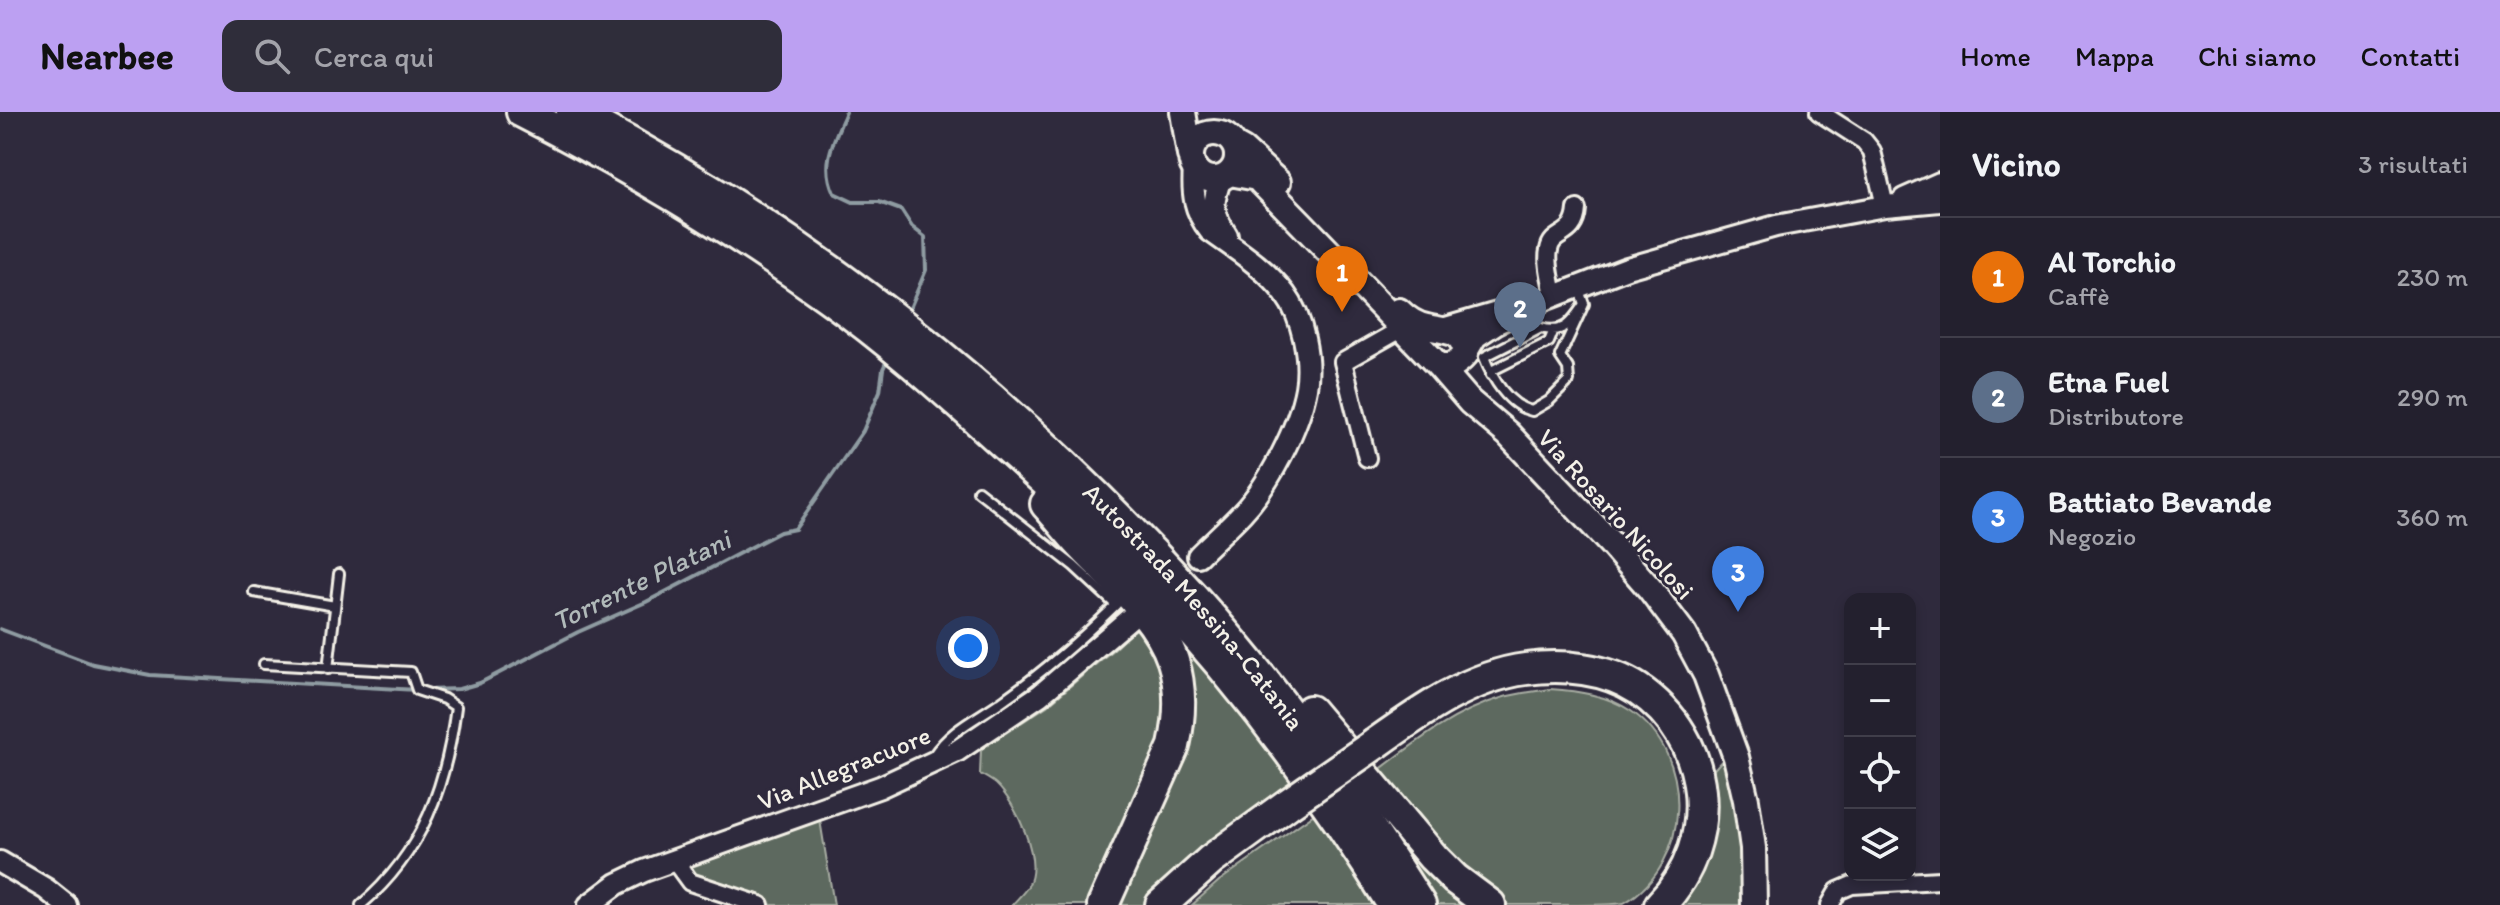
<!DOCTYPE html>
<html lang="it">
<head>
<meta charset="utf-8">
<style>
	:root { --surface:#23202e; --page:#2f2d3a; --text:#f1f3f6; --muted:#a3a3aa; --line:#403e4a; --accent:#bca0f2 }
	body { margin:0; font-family:Itim,sans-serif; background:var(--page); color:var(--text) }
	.controls { position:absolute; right:24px; bottom:24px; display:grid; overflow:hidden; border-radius:16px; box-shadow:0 4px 12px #0003 }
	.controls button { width:72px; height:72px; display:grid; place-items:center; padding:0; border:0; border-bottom:2px solid var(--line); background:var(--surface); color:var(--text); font:40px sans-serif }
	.you { position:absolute; left:968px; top:536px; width:28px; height:28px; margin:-20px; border:6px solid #fff; border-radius:50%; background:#1a73e8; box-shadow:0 0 0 12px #1a73e833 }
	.badge { display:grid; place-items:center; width:52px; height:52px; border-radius:50%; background:var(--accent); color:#fff; font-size:26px; font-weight:700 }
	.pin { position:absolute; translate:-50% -66px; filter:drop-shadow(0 2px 4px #0008) }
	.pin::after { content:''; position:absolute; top:42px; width:28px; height:24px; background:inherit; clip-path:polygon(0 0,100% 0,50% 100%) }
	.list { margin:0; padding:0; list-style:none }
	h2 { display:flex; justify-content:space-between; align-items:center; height:104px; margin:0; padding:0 32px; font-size:34px }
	h2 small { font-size:26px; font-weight:400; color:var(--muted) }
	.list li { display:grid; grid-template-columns:52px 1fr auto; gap:24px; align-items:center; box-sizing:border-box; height:120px; padding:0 32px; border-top:2px solid var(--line) }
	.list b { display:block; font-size:30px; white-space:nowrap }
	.list p { margin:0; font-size:26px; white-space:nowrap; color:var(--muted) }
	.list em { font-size:26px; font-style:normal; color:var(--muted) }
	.icon { flex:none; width:44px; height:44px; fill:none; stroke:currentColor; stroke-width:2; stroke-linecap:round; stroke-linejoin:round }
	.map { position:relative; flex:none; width:1940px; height:793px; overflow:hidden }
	header { display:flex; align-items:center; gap:48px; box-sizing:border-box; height:112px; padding:0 40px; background:var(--accent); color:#111 }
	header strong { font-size:38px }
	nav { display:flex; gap:44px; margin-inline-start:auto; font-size:28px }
	.search { width:560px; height:72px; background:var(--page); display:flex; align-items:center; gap:20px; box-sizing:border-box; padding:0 28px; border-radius:16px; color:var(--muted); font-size:30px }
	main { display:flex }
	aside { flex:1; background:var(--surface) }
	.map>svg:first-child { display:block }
</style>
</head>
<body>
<header>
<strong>Nearbee</strong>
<div class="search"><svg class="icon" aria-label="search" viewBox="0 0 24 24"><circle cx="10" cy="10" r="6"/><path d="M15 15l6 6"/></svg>Cerca qui</div>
<nav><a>Home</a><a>Mappa</a><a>Chi siamo</a><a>Contatti</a></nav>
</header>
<main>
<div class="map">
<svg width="1940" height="793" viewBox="0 0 1940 793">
	<rect width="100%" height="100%" fill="#2f2a3d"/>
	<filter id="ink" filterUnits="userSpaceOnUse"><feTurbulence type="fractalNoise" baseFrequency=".0125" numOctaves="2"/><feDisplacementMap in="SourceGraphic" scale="16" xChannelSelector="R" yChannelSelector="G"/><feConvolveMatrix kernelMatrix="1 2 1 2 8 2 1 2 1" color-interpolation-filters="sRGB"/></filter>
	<g filter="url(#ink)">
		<path fill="#5d695e" stroke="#a8ada3" stroke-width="2" d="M1144,508l10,15 17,84 -75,186h-84c5,-6 12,-12 16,-19 15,-26 -12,-83 -32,-102 -5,-4 -11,-7 -16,-10l1,-25 66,-43 68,-58z
			M1179,524l68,83 53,71 -144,115h-38l60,-134z
			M1550,577c28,2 57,6 81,22 65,44 61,153 -7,192 -10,2 -47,2 -60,2 -18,0 -38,0 -55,0 -8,-1 -15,-7 -22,-11l-113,-120c39,-30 79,-62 127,-76 16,-5 33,-6 49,-9z
			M1337,641l141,152h-41z
			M1726,644l12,64 6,85h-74l37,-128z
			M1317,700l62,93h-187l27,-24z
			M820,708l14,85h-62l-78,-26 -3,-13z"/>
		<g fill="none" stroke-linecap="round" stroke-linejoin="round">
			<path stroke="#8f9ca2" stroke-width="4" d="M846,0c-12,28 -26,51 -12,81l19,9h26l22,8 11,17 13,10 1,33 -18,43
				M0,517l93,35 57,11 267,15
				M426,578l33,-1 21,-6 98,-51 68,-30 134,-70 15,-3 68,-98 17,-40 3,-22 5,-11"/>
			<defs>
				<path id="service" d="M1578,175l6,17 -24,52 8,12 1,13 -20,20 -17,10c-24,-5 -40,-33 -48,-54l57,-29c23,7 31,-6 43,-24
					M1491,263l2,-5 56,-28 4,-10
					M254,480l81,14
					M264,552l147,8 6,18 27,9 12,8c-10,79 -33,145 -95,198
					M328,557l11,-95
					M933,644c20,-29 46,-38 73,-58 40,-28 76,-60 110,-93l-42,-39 -96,-75"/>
				<path id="minor" d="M1819,0l45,29 8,10 13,55
					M1554,184c-2,-14 -8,-33 -5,-46 3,-20 26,-11 28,-41
					M1367,346l-24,-96 60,-34
					M674,748l16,22 70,23
					M1830,793l8,-14 14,-6 88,-5"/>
				<path id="tertiary" d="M1194,56c-2,25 0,43 16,63 25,18 56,37 75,63 18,24 26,65 21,94 -7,39 -37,97 -64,125 -14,15 -30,29 -44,43
					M1221,66c-10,27 -9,34 6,58
					M1904,87l36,-16
					M1442,217l62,-18
					M1466,242l10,-17 21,-14 42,-21 88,-34 149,-42 109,-20 55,-5
					M0,750l46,27 20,16
					M589,793l28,-21 27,-13 236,-84 77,-36 83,-56 96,-82"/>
				<path id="secondary" d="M1183,0l7,43
					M1191 44a23 23 0 1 1 46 0a23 23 0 1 1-46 0Z
					M1234,33l9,5 35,32
					M1230,61l27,5 45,46 136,141 32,37 38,32 104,111 39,45 33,44 22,41 30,82 10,43 7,48 1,57
					M1399,199c8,8 17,14 28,16 21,5 35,2 39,27 -9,10 -14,14 -28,11"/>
				<g id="motorway">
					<path d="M522,0c106,54 208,115 306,185 59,42 113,90 167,139 51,46 103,91 149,142 94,100 177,210 249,327"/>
					<path id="s1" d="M572,0c236,122 444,289 622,486 85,94 158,200 226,307"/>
					<path d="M1046,392c11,12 21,25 32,37 32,35 80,74 95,120 9,28 7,58 1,85l-71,159"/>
					<path d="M1310,599l123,146 22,22 35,26"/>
					<path d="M1375,632c45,-32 95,-68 151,-75 37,-5 80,-1 112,20 74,50 84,152 22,216"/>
					<path d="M1161,793l50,-45 77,-56"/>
				</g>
			</defs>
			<use href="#service" stroke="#f4f1e8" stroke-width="14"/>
			<use href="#minor" stroke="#f4f1e8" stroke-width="22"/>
			<use href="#tertiary" stroke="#f4f1e8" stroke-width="26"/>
			<use href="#secondary" stroke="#f4f1e8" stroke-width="30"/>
			<use href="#motorway" stroke="#f4f1e8" stroke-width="36"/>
			<use href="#service" stroke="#2f2a3d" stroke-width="8"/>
			<use href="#minor" stroke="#2f2a3d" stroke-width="16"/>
			<use href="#tertiary" stroke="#2f2a3d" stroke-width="20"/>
			<use href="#secondary" stroke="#2f2a3d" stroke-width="24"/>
			<use href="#motorway" stroke="#2f2a3d" stroke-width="30"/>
			<defs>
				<path id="motorway-bridge" d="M1288,692l87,-60"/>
			</defs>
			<use href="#motorway-bridge" stroke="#f4f1e8" stroke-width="36" stroke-linecap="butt"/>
			<use href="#motorway-bridge" stroke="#2f2a3d" stroke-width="30"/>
		</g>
	</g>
	<g text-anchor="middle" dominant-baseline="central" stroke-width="6" stroke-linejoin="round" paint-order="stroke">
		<g font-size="26" fill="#f4f1e8" stroke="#2f2a3d">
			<text transform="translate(1616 402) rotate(48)">Via Rosario Nicolosi</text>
			<text stroke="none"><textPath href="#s1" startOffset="800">Autostrada Messina-Catania</textPath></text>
			<text transform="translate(844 656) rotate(-22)">Via Allegracuore</text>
		</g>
		<g font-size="28" font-style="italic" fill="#b0b9b9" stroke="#2f2a3d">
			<text transform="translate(641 468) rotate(-26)">Torrente Platani</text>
		</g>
	</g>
</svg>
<div class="controls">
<button>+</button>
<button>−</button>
<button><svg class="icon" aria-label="locate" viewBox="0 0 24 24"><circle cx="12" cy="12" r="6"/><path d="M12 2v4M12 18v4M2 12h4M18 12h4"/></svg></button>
<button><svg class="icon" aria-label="layers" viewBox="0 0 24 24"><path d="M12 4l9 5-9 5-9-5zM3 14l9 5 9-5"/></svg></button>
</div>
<div class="you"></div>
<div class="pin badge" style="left:1342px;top:200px;background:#e8710a">1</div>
<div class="pin badge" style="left:1520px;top:236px;background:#5c6f8a">2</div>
<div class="pin badge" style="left:1738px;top:500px;background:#3f7fe0">3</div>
</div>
<aside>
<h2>Vicino<small>3 risultati</small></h2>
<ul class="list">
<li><span class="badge" style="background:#e8710a">1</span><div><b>Al Torchio</b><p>Caffè</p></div><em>230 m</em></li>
<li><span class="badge" style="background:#5c6f8a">2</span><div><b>Etna Fuel</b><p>Distributore</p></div><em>290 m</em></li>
<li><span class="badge" style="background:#3f7fe0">3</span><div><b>Battiato Bevande</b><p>Negozio</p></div><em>360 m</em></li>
</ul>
</aside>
</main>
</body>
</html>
